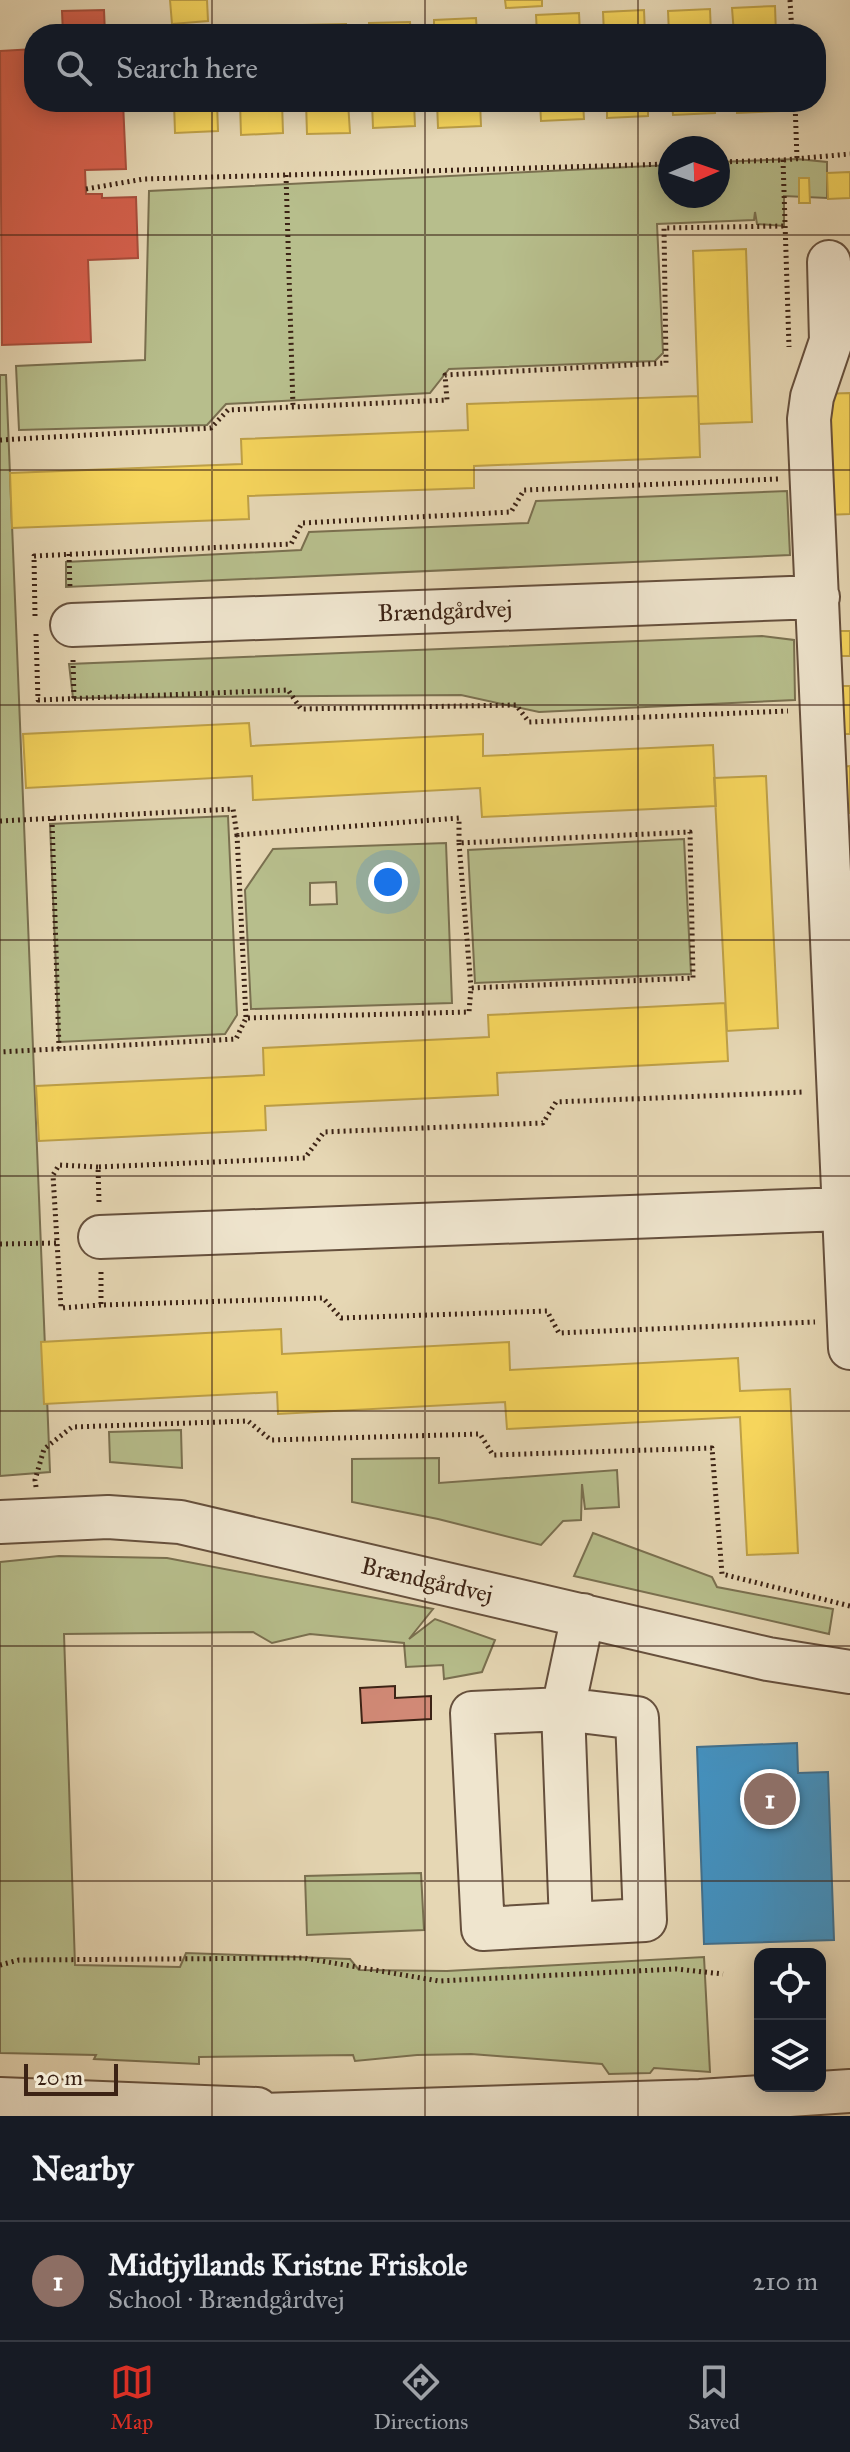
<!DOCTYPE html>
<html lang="en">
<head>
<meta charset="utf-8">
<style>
	:root { --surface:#171b24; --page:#242831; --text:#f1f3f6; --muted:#9ea1a6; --line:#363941; --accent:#d93025 }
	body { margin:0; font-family:"IM FELL Great Primer",serif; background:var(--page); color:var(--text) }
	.controls { position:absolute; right:24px; bottom:24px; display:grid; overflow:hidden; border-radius:16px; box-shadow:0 4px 20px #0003 }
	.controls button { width:72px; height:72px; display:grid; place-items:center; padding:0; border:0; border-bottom:2px solid var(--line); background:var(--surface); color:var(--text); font:40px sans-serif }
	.compass { position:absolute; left:658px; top:136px; width:72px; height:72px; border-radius:50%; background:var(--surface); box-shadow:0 4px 20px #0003; rotate:88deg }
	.scale { position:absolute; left:24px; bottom:20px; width:94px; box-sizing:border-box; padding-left:8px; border:4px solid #3c2315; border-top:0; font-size:22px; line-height:28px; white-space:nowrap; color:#3c2315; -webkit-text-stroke:6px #efe5ce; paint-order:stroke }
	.you { position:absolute; left:388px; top:882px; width:28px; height:28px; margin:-20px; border:6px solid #fff; border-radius:50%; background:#1a73e8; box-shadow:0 0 0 12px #1a73e833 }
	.badge { display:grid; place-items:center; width:52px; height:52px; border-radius:50%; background:var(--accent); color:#fff; font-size:26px; font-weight:700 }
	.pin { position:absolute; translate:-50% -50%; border:4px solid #fff; box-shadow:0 2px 8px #0006 }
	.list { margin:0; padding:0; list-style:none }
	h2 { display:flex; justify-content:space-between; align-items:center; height:104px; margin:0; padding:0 32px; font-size:34px }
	h2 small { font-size:26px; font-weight:400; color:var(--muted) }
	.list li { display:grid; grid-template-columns:52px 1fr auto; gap:24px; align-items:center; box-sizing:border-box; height:120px; padding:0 32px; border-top:2px solid var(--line) }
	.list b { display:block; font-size:30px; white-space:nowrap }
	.list p { margin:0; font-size:26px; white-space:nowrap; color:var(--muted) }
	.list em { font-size:26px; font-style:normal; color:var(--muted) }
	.icon { flex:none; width:44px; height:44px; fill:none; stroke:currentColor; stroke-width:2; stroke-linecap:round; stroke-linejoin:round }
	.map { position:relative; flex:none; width:850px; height:2116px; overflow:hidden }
	.search { position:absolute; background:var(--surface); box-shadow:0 4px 20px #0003; left:24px; right:24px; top:24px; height:88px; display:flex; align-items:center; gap:20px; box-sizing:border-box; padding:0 28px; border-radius:32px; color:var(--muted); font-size:30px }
	.sheet { height:224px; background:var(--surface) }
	nav { display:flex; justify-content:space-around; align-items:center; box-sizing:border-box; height:112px; border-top:2px solid var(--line); background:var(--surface); font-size:22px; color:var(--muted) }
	nav a { display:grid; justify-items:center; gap:4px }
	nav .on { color:var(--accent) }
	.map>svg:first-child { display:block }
</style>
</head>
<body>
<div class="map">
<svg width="850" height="2116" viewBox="0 0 850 2116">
	<rect width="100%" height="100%" fill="#e6d7b4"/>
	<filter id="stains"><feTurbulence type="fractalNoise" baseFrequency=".0025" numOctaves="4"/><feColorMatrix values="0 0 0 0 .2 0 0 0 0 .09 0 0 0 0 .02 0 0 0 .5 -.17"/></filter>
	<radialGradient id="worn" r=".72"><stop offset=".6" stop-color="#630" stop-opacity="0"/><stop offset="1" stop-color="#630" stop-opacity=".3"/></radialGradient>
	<path fill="#b7be8c" stroke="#7a7050" stroke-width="2" fill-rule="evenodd" d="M797,159l30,3v36l-43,-2v30l-27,-2 -2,-12 -1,8 -97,4 6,129 -8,8 -206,8 -19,24 -204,11 -19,21 -188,5 -3,-64 129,-6 4,-169 521,-26v31h48v-34z
		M0,375h6l44,1097 -50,4z
		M787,491l3,64 -724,32v-25l235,-12 8,-18 219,-9 8,-22z
		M762,636l32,4 1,60 -256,12 -78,-17 -388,3 -4,-34z
		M228,816l9,199 -12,19 -166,8 -9,-218z
		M684,839l7,135 -216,9 -7,-133z
		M446,843l6,160 -201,6 -6,-119 28,-41zM336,882l1,22 -27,1v-22z
		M181,1430l1,38 -72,-6 -1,-30z
		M439,1458v25l178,-13 2,37 -34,2 -3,-25 -1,36 -18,1 -22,24 -103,-26 -86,-17v-43z
		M593,1533l119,44 5,10 116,22 -4,25 -255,-58z
		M59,1556l108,2 266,51 -24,30 26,-20 60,21 -13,32 -38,7 -1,-14 -37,2 -2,-24 -94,-9 -38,9 -19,-11 -189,2 11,331 105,2 6,-14 164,6 9,11 88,1 257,-14 6,115 -56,-4 -4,5 -41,1 -7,-10 -131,-10 -54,1 -62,6 -2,-6 -154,2v7l-105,-5 2,-4 -96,-2v-491z
		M421,1873l3,57 -117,5 -2,-59z"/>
	<path fill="#f6d55c" stroke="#bea047" stroke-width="2" d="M170,0h37l1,21 -36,3z
		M505,0h37v6l-36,2z
		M775,6l1,28h-42l-2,-26z
		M710,9l1,25h-42l-1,-23z
		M644,10l1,24h-41l-1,-22z
		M579,13l1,21h-43l-1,-19z
		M476,18l1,16h-43v-14z
		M410,22l1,12h-42v-11z
		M346,24v10h-43v-9z
		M279,26v8h-42v-7z
		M214,30v4h-43v-2z
		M174,102h43l1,29 -43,2z
		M240,102h42l1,31 -42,2z
		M306,102h42l2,31 -43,1z
		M372,102h42l1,24 -42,2z
		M437,102h43l1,24 -43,2z
		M540,102h43l1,17 -43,2z
		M607,102h41v14l-41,2z
		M672,102h42l1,11 -42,2z
		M737,102h42l1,9 -43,2z
		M850,172v26l-22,1 -1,-26z
		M799,178h10l1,25h-11z
		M746,249l6,173 -53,2 -6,-173z
		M850,393v121l-23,1 -5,-121z
		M698,396l2,61 -226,9v22l-226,8 1,23 -237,9 -2,-55 232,-9 -1,-25 227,-9 -1,-26z
		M838,631h12v25h-11z
		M840,686h10v48h-8z
		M249,723l2,23 232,-12v22l230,-11 3,61 -234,11 -2,-29 -227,12 -1,-24 -226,12 -3,-54z
		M850,766v47h-5l-3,-46z
		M766,776l12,252 -51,3 -13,-253z
		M725,1003l3,58 -231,12 1,22 -233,11 1,24 -227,11 -3,-55 228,-11 -1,-27 226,-11 -1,-22z
		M281,1329l1,25 227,-12 1,28 228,-12 2,33 50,-2 8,164 -51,2 -7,-138 -233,12 -2,-27 -227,12 -1,-22 -233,12 -3,-62z"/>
	<path fill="#d6604d" stroke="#a84e3c" stroke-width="2" d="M104,10l1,24h-42l-1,-23z
		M34,49v53h89l3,67 -41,1 1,24h16v4l34,-1 2,61 -50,2 3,82 -89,3 -2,-294z"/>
	<path fill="#4393c3" stroke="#41718f" stroke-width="2" d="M797,1743l1,30 30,-1 6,168 -130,4 -7,-197z"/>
	<path fill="#d18976" stroke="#3c2315" stroke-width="2" d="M395,1686v12l36,-2v23l-69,4 -2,-35z"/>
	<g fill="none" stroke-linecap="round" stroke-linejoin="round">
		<defs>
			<path id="minor" d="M829,262l2,79 -19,56 -3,22 41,929
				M72,625l746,-28
				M100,1237l743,-28
				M0,1522l108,-5 72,5 588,137 82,13
				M571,1924l74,-4 -8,-202 -74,-9 -91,4 11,216 88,-5 -8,-215 20,-94
				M0,2099l257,10
				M227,2116l473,-15 150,-10"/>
		</defs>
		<use href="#minor" stroke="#66503d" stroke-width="46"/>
		<path stroke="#3c2315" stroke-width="5" stroke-dasharray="2 4" stroke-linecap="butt" d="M790,0l2,34
			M795,102l2,57
			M783,160l6,187
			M718,162l65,-2 67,-6
			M286,175l7,232
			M86,189l58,-10 526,-15
			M0,440l211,-12 17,-18 219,-10 -2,-25 221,-12 -2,-135 120,-2
			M69,554l1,36
			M35,616l-1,-60 257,-12 11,-21 209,-11 13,-22 254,-11
			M36,634l2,66 250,-10 13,19 215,-4 13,17 259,-11
			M73,660l1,39
			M52,819l7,230
			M0,821l233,-12 4,26 222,-17v25l231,-11 3,146 -222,10 -2,24 -223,6 -10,21 -236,13
			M237,835l9,183
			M459,843l12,145
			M98,1167l-39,-2 -6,10 8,133 40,-3
			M99,1202l-1,-35 207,-9 19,-26 219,-9 13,-21 248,-10
			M0,1244l57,-1
			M101,1272v33l222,-7 18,20 206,-7 12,22 256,-11
			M36,1487l-1,-7 9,-31 28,-22 176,-6 23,19 209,-6 13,21 219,-7 10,126 128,32
			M0,1965l19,-5 285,-2 135,23 237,-12 47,5"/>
		<use href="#minor" stroke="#efe5ce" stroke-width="42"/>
	</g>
	<path fill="none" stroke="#3c2315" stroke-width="2" stroke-opacity="0.55" d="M212,0v34M425,0v34M638,0v34M212,102v2014M425,102v2014M638,102v2014M0,235h850M0,470h850M0,705h850M0,940h850M0,1176h850M0,1411h850M0,1646h850M0,1881h850"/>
	<g text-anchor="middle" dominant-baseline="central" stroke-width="8" stroke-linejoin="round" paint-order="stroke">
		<g font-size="24" fill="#3c2315" stroke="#efe5ce">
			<text transform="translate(445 611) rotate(-2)">Brændgårdvej</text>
			<text transform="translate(427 1580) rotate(13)">Brændgårdvej</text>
		</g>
	</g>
	<rect width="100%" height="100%" filter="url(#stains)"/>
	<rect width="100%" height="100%" fill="url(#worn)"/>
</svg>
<div class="controls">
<button><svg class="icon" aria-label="locate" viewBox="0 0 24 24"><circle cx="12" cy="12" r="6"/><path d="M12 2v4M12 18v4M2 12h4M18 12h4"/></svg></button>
<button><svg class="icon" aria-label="layers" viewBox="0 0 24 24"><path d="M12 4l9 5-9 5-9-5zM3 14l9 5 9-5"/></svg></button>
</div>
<svg class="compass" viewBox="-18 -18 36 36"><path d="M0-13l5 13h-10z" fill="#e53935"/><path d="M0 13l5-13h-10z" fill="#9ea1a6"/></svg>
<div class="scale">20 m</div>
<div class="you"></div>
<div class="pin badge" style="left:770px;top:1799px;background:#8d6e63">1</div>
<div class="search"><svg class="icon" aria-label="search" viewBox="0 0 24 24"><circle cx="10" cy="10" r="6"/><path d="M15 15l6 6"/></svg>Search here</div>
</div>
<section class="sheet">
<h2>Nearby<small></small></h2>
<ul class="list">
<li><span class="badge" style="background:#8d6e63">1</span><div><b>Midtjyllands Kristne Friskole</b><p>School · Brændgårdvej</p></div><em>210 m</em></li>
</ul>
</section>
<nav>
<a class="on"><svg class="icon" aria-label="map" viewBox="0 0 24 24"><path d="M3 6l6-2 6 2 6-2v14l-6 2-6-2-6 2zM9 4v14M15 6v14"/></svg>Map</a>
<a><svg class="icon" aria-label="directions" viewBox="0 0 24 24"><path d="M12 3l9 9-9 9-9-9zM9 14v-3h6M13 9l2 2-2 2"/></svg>Directions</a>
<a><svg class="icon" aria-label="saved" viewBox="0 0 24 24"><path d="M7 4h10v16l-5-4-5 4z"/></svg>Saved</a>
</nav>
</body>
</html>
